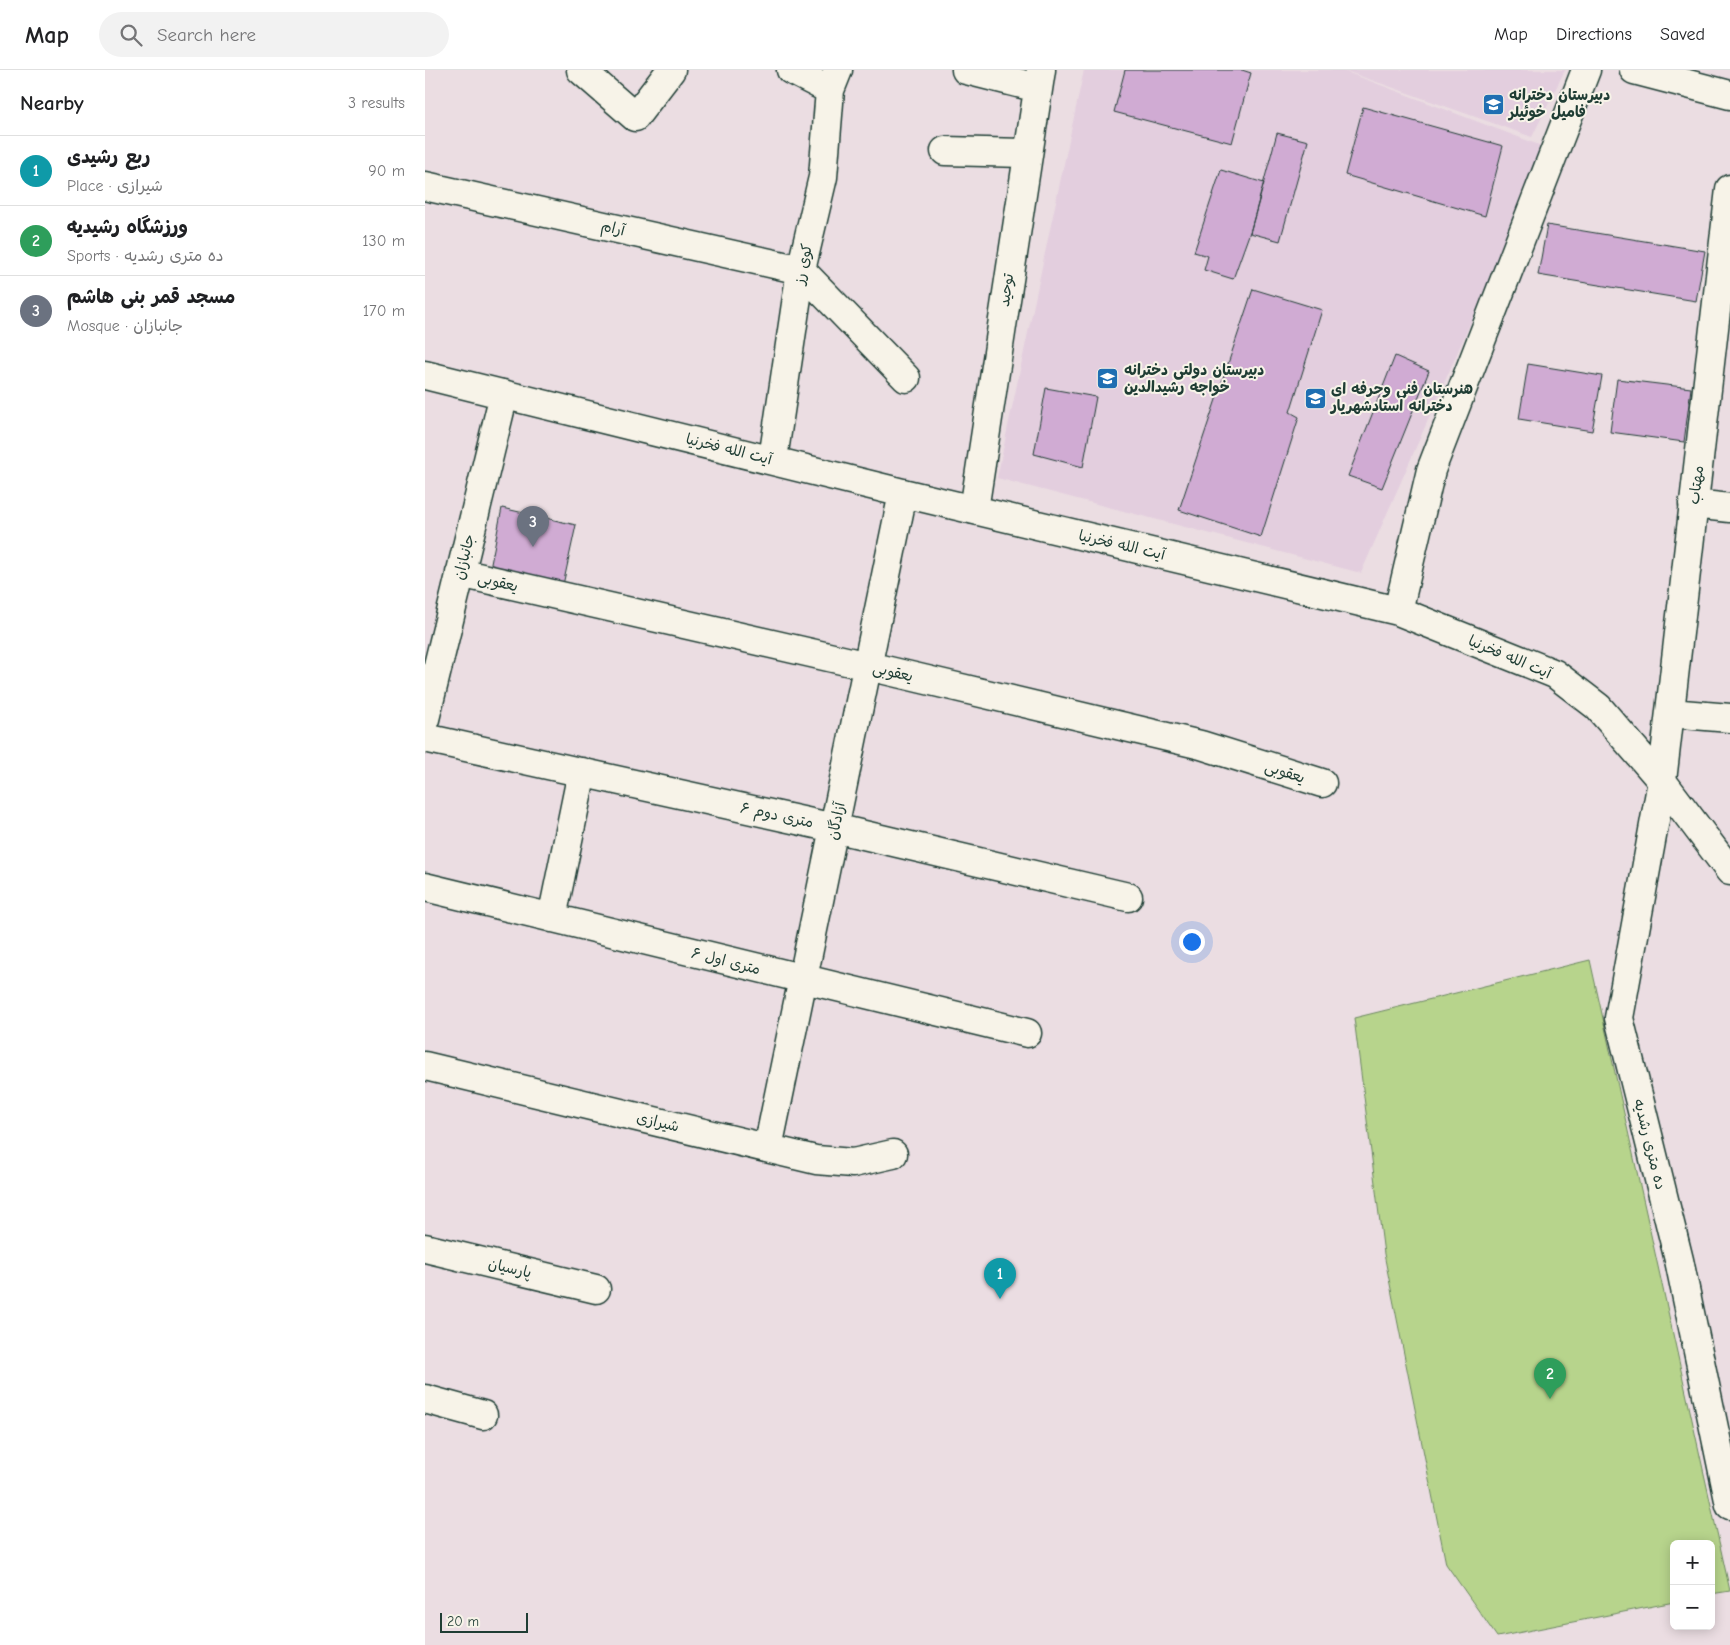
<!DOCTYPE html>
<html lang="en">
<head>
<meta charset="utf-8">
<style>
	:root { --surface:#fff; --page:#f2f2f2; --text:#202124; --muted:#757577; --line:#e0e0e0; --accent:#1a73e8 }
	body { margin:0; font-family:"Comic Neue","Playpen Sans Arabic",sans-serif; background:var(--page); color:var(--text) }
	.controls { position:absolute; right:15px; bottom:15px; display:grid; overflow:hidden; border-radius:8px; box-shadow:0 2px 12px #0003 }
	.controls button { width:45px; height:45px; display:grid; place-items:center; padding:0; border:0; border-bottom:1px solid var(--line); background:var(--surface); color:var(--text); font:25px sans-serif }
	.scale { position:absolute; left:15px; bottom:12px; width:88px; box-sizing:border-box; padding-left:5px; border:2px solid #1f3d34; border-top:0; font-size:14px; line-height:18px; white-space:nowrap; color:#1f3d34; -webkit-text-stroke:4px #f7f3e8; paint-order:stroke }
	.you { position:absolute; left:766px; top:871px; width:18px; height:18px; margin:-12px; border:4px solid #fff; border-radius:50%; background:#1a73e8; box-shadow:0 0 0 8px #1a73e833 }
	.badge { display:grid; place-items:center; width:32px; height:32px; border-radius:50%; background:var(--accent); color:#fff; font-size:16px; font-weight:700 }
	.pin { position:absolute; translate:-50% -41px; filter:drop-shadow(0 1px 2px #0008) }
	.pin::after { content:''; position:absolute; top:26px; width:18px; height:15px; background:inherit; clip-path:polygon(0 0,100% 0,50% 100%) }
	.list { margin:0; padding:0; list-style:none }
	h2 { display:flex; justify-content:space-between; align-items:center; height:65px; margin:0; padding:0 20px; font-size:21px }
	h2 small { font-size:16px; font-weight:400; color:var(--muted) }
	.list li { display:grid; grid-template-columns:32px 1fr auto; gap:15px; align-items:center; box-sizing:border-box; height:70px; padding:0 20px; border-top:1px solid var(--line) }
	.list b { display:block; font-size:19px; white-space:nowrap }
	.list p { margin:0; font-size:16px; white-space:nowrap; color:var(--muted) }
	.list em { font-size:16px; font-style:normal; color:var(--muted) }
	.icon { flex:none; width:28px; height:28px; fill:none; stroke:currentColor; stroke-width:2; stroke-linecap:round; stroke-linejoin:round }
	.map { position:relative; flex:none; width:1305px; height:1575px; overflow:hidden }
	header { display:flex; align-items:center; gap:30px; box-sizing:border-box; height:70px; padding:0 25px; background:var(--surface); border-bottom:1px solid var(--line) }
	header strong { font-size:24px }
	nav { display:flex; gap:28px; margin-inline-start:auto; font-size:18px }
	.search { width:350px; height:45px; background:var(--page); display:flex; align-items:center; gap:12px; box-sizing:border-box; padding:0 18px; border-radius:28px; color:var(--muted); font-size:19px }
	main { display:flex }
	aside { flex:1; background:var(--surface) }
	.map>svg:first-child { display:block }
</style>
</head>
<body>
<header>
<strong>Map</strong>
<div class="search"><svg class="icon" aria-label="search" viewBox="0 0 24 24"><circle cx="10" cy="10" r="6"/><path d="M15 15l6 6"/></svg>Search here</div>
<nav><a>Map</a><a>Directions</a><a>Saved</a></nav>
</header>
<main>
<aside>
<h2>Nearby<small>3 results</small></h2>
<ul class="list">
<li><span class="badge" style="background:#0f9aa8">1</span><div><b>ربع رشیدی</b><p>Place · شیرازی</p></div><em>90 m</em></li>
<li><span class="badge" style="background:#2e9e5b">2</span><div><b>ورزشگاه رشیدیه</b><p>Sports · ده متری رشدیه</p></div><em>130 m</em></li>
<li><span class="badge" style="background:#6b7280">3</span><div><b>مسجد قمر بنی هاشم</b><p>Mosque · جانبازان</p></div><em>170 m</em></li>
</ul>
</aside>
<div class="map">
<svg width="1305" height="1575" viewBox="0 0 1305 1575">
	<rect width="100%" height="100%" fill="#ebdde2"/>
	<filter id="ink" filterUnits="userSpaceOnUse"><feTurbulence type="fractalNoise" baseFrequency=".02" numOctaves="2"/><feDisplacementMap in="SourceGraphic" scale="10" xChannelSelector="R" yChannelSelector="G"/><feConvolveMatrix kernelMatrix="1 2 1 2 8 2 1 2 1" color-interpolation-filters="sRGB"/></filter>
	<g filter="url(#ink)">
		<path fill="#e3cede" d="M659,0h257l206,78 -186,425 -364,-95z
			M918,0h222l-33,67z"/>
		<path fill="#b7d48c" stroke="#6b8860" d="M1165,890l140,631 -19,3v-50h-37v58l-177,35 -51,-73 -62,-310 -30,-236z"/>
		<path fill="#d0abd3" stroke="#1f3d34" d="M700,0h117l9,3 -19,70 -118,-31z
			M938,37l140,39 -18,70 -140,-41z
			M852,63l31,8 -28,100 -30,-8z
			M796,100l43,13 -13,46 -18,50 -29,-9 4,-14 -14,-4z
			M1122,155l158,26 -9,50 -158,-26z
			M828,219l69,21 -32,102 9,5 -38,120 -82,-27z
			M970,286l34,15 -47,117 -34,-12z
			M1103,294l74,12 -10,55 -73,-12z
			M1192,309l74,9 -7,54 -74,-10z
			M621,318l50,9 -13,70 -49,-13z
			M77,438l74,17 -13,60 -73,-16z"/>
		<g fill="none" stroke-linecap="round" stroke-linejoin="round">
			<defs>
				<path id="minor" d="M156,0l54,47 36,-47
					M366,0l39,20
					M541,0l72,18
					M1209,0l96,25
					M520,81l82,2
					M0,116l376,84 105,108
					M1305,119l-68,592 -43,237 60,242 51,245
					M0,305l478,118 495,118 157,63 43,33 64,74 68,90
					M348,389l28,-189 22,-93 7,-87 8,-20
					M1268,434l37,4
					M549,440l67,-440
					M35,503l408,93 333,79 121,38
					M973,541l33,-141 155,-400
					M1245,643l60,5
					M0,649l79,-325
					M0,668l409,90 294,69
					M0,817l602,146
					M127,848l30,-146
					M0,996l391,94 37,3 40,-9
					M343,1078l135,-655
					M0,1178l171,41
					M0,1329l58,16"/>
			</defs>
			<use href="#minor" stroke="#1f3d34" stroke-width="31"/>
			<use href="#minor" stroke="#f7f3e8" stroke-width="28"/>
		</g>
	</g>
	<defs>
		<symbol id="school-square" viewBox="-11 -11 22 22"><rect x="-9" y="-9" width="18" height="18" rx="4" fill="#1f6fb2" stroke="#f7f3e8"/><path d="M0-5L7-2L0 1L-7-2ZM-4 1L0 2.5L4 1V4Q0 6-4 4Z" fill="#fff"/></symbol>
	</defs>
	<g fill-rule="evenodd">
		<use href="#school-square" x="1056" y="22" width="25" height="25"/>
		<use href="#school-square" x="670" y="296" width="25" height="25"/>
		<use href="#school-square" x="878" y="316" width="25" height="25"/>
	</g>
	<g text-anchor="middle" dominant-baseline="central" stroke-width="4" stroke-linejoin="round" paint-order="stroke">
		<g font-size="15" font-weight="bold" fill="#1f3d34" stroke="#f7f3e8" text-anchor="start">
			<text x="1084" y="25">دبیرستان دخترانه<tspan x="1084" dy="17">فامیل خوئیلر</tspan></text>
			<text x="699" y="300">دبیرستان دولتی دخترانه<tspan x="699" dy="17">خواجه رشیدالدین</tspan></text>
			<text x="906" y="319">هنرستان فنی وحرفه ای<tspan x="906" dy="17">دخترانه استادشهریار</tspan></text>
		</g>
		<g font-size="15" fill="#1f3d34" stroke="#f7f3e8">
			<text transform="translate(188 158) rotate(13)">آرام</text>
			<text transform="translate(378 194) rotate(-78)">کوی رز</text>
			<text transform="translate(581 220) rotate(-82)">توحید</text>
			<text transform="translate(304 379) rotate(14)">آیت الله فخرنیا</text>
			<text transform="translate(1271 415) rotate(-83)">مهتاب</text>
			<text transform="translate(697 475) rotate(13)">آیت الله فخرنیا</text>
			<text transform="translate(39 487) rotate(-76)">جانبازان</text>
			<text transform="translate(73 512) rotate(13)">یعقوبی</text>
			<text transform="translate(1085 587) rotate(23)">آیت الله فخرنیا</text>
			<text transform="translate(468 602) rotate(13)">یعقوبی</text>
			<text transform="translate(860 702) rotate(18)">یعقوبی</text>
			<text transform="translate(352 745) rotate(12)">۶ متری دوم</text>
			<text transform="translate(411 751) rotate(-78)">آزادگان</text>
			<text transform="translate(301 891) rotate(14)">۶ متری اول</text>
			<text transform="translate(233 1052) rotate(13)">شیرازی</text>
			<text transform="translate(1225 1074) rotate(76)">ده متری رشدیه</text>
			<text transform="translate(85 1198) rotate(13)">پارسیان</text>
		</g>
	</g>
</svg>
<div class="controls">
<button>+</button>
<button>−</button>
</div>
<div class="scale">20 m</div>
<div class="you"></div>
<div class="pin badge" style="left:575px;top:1229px;background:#0f9aa8">1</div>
<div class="pin badge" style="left:1125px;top:1329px;background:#2e9e5b">2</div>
<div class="pin badge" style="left:108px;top:477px;background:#6b7280">3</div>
</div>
</main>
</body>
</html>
